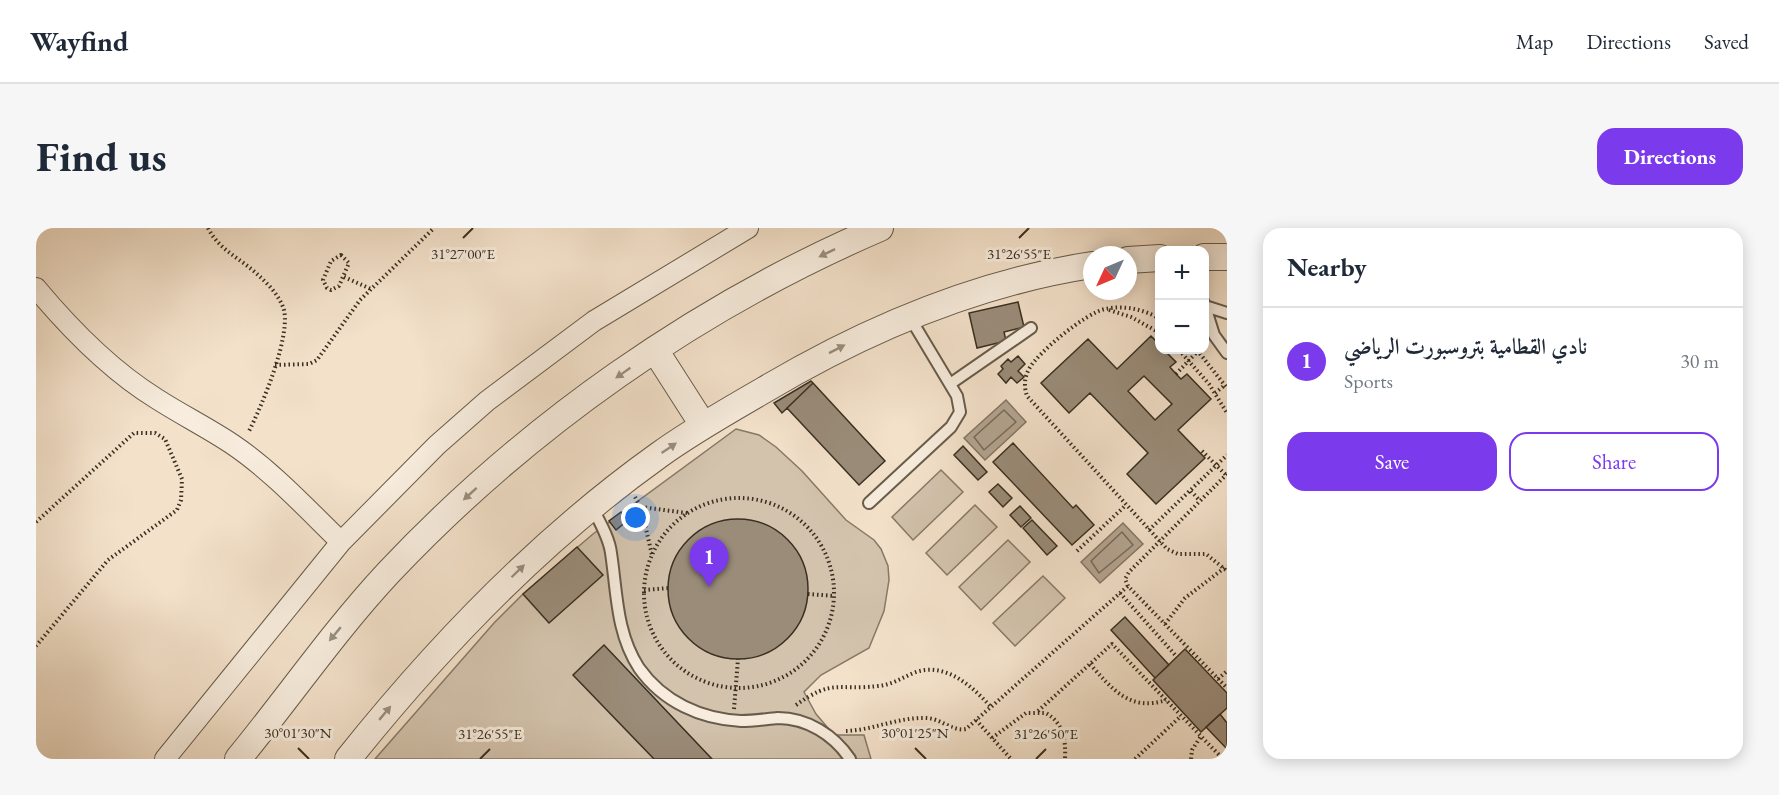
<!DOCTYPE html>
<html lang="en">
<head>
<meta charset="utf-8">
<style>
	:root { --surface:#fff; --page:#f6f6f7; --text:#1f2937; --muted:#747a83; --line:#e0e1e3; --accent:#7c3aed }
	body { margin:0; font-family:"EB Garamond",Amiri,serif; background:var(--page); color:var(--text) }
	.controls { position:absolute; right:18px; top:18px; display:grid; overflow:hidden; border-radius:12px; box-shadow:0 3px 15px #0003 }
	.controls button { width:54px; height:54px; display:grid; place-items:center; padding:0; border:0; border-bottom:2px solid var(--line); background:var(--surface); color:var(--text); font:30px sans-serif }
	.compass { position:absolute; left:1047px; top:18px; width:54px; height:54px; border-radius:50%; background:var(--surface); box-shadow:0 3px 15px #0003; rotate:226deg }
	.you { position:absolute; left:600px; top:290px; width:21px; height:21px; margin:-15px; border:4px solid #fff; border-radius:50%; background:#1a73e8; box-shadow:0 0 0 9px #1a73e833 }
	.badge { display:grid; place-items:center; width:39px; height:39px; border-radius:50%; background:var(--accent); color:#fff; font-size:20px; font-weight:700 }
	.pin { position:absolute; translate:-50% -50px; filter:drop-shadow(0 2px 3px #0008) }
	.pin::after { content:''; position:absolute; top:32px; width:21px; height:18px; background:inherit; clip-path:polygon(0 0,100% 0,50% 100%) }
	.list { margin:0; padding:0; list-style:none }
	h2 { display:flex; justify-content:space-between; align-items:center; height:78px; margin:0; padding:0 24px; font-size:26px }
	h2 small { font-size:20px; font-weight:400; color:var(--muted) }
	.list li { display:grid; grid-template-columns:39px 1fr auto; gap:18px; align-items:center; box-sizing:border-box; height:108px; padding:0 24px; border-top:2px solid var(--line) }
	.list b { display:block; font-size:22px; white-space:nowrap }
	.list p { margin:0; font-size:20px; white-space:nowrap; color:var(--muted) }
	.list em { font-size:20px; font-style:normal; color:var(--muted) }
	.actions { display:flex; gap:12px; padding:18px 24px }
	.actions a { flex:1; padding:14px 0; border:2px solid var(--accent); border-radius:18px; text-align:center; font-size:21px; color:var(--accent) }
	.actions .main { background:var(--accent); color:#fff }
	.map { position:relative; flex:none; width:1191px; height:531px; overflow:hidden; border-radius:18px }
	header { display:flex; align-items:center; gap:36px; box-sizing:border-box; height:84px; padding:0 30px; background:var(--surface); border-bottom:2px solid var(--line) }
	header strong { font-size:28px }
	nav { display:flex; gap:33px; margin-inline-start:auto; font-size:21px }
	.intro { display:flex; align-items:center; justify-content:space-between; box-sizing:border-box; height:144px; padding:0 36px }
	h1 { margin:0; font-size:42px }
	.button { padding:15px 27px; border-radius:18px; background:var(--accent); color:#fff; font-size:21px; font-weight:700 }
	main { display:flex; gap:36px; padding:0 36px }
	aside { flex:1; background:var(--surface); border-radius:18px; box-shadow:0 3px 15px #0003 }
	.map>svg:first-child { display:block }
</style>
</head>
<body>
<header>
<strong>Wayfind</strong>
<nav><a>Map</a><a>Directions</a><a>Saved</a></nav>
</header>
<div class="intro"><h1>Find us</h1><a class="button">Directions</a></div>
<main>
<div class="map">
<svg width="1191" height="531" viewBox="0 0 1191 531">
	<rect width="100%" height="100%" fill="#f3e1ca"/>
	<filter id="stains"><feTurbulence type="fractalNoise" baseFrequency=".00333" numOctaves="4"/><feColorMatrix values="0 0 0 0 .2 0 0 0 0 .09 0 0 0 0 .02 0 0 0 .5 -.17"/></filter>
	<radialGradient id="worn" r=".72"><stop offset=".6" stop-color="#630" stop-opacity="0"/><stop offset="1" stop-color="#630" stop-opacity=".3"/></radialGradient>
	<path fill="#d3c3ad" stroke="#867967" stroke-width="1.5" d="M700,201l23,6 17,12 26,24 44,49 28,20 7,9 7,17 1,14 -5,31 -15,37 -48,27 -17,17 12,22 18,21h30l7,24h-496l119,-136 29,-29 70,-60z
		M905,242l22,22 -50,48 -21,-23z
		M939,277l22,22 -50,48 -21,-22z
		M972,312l22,22 -49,48 -22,-23z
		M1007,348l22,22 -50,48 -22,-23z"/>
	<path fill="#b4a491" stroke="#837564" stroke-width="1.5" d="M970,172l20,22 -41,38 -21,-22z
		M1087,295l20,21 -43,39 -19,-21z"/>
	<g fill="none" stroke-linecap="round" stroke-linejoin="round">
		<path stroke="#766a59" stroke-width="1.5" d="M968,182l12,12 -32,28 -10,-13z
			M1086,304l11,13 -34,28 -8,-12z"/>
	</g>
	<path fill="#9a8c79" stroke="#392f21" stroke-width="1.5" fill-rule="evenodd" d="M982,74l6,25 -20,5 2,9 -29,7 -8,-35z
		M1115,108l9,9v5h4l12,12 -6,5 6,7 5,5 6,-5 24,25 -33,31 27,28 -49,46 -29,-30 21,-21 -58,-60 -21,20 -28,-30 47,-44 29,30zM1108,148l28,28 -17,16 -27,-29z
		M982,128l7,8 -7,7 6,6 -7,6 -6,-6 -5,6 -8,-9 5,-5 -2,-3 7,-7 3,3z
		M775,153l2,2 -31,30 -8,-10z
		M777,155l72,78 -26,24 -72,-77z
		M977,215l60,65 3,-3 18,20 -22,20 -79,-83z
		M927,218l24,26 -9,8 -24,-25z
		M962,256l14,14 -9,9 -14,-15z
		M984,278l11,12 -10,9 -11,-12z
		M585,284l6,9 -11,9 -7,-9z
		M632 361a70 70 0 1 1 140 0a70 70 0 1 1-140 0Z
		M996,292l25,26 -10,9 -24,-27z
		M541,319l26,28 -54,48 -26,-29z
		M1089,389l44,48 -14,13 -44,-48z
		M568,417l108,114h-58l-81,-84z
		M1149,421l42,44v15l-26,24 -48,-52z
		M1184,486l7,9v26l-21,-22z"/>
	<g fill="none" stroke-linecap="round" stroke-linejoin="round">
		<defs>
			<path id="service" d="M1168,75l10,32 13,18
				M1169,78l22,7
				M914,156l81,-56
				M833,275l82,-76 9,-15 -3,-16 -48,-80
				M556,279c7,14 17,30 19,46 6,39 5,80 28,115 24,34 62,51 102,53 12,0 25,-2 37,-3 29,0 56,17 72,41"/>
			<path id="minor" d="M0,60c35,42 74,82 121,111 25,16 51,29 75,45 40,27 74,64 109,98
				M129,531l176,-217 96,-97 50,-44 107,-80 154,-93"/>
			<path id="tertiary" d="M1168,29h23
				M1092,32l32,-2
				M619,122l48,75
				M202,531c51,-62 96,-128 151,-187 137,-145 307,-265 491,-344
				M312,531c91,-114 192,-219 311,-304 33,-24 69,-44 105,-65 101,-60 211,-107 328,-125"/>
		</defs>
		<use href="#service" stroke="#685c4b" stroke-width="14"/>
		<use href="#minor" stroke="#685c4b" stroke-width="22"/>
		<use href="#tertiary" stroke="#685c4b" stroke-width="28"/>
		<path stroke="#392f21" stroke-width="4" stroke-dasharray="1.5 3" stroke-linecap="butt" d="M172,0c11,22 32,30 49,46 10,9 21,20 26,33 10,26 -22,101 -35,126
			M305,27l8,8 -10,23 -8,4 -4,-2 -4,-8 8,-19z
			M308,49l27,12
			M1073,82l22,7 29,16
			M1124,91c-17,-10 -36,-14 -55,-10 -19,4 -67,43 -76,60 -5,9 -5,18 -2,27l140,153 11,5h28l21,17
			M1143,122l30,34 18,29
			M1161,122l30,38
			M239,137l34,-1 8,-4 43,-60 74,-72
			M1140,146l22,-23
			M1179,165l10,-8
			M1166,223l24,24
			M1191,246l-98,98 -4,7 3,7 99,102
			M1155,263l9,10
			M599,269l6,10 11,48
			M608 365a95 95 0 1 1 190 0a95 95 0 1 1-190 0Z
			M605,279l46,6
			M0,294l98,-89h21l10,6 17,40 -1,21 -4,10 -69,50 -72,86
			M1113,302l78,-75
			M1041,323l49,-46
			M608,362l25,-2
			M1084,365l57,64
			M772,366l27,2
			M1129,396l20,-26 42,-32
			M1054,436c22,25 40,48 76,36
			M1182,451l9,-8
			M760,477c38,-27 41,-14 82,-19 14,-1 25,-9 38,-14 30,-10 57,15 75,35
			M698,481l4,-50
			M1002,483l74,-67 111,115
			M940,492l35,39
			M810,503c28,-1 52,-14 80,-13 14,0 27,14 40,11l162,-143
			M956,510l34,-25h20c17,10 20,26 19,46
			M1099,531l46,-43
			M1155,531l1,-9 9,-14"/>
		<use href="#service" stroke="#f7ecdd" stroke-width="10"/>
		<use href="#minor" stroke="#f7ecdd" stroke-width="20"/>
		<use href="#tertiary" stroke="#f7ecdd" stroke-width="26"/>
	</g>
	<defs><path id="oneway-solid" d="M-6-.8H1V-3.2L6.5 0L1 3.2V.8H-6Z" transform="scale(1.5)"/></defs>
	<g fill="#988e7f">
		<use href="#oneway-solid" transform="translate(791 25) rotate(154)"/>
		<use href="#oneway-solid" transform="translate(801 121) rotate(-27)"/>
		<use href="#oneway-solid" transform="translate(587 145) rotate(145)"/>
		<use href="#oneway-solid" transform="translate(633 220) rotate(-34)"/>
		<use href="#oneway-solid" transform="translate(434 266) rotate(138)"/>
		<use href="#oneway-solid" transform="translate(482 343) rotate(-44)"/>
		<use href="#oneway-solid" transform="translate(299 406) rotate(130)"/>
		<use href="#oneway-solid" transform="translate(349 485) rotate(-50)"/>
	</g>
	<path fill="none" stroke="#392f21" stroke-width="2" d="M427,10l10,-10M983,10l10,-10M262,520l11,11M879,520l11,11M444,531l10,-10M1000,531l10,-10"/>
	<g font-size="15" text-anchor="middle" fill="#392f21" stroke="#f7ecdd" stroke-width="6" stroke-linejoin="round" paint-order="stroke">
		<text x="427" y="31">31°27'00"E</text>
		<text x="983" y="31">31°26'55"E</text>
		<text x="262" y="510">30°01'30"N</text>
		<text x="879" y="510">30°01'25"N</text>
		<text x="454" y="511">31°26'55"E</text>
		<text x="1010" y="511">31°26'50"E</text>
	</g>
	<rect width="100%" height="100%" filter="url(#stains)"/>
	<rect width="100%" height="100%" fill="url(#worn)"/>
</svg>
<div class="controls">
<button>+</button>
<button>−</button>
</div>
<svg class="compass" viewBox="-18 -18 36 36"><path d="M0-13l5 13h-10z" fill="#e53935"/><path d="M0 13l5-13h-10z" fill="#747a83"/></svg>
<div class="you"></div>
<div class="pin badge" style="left:673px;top:359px">1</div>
</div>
<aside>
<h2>Nearby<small></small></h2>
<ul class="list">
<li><span class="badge">1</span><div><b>نادي القطامية بتروسبورت الرياضي</b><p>Sports</p></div><em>30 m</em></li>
</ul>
<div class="actions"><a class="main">Save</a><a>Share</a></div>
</aside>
</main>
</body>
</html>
